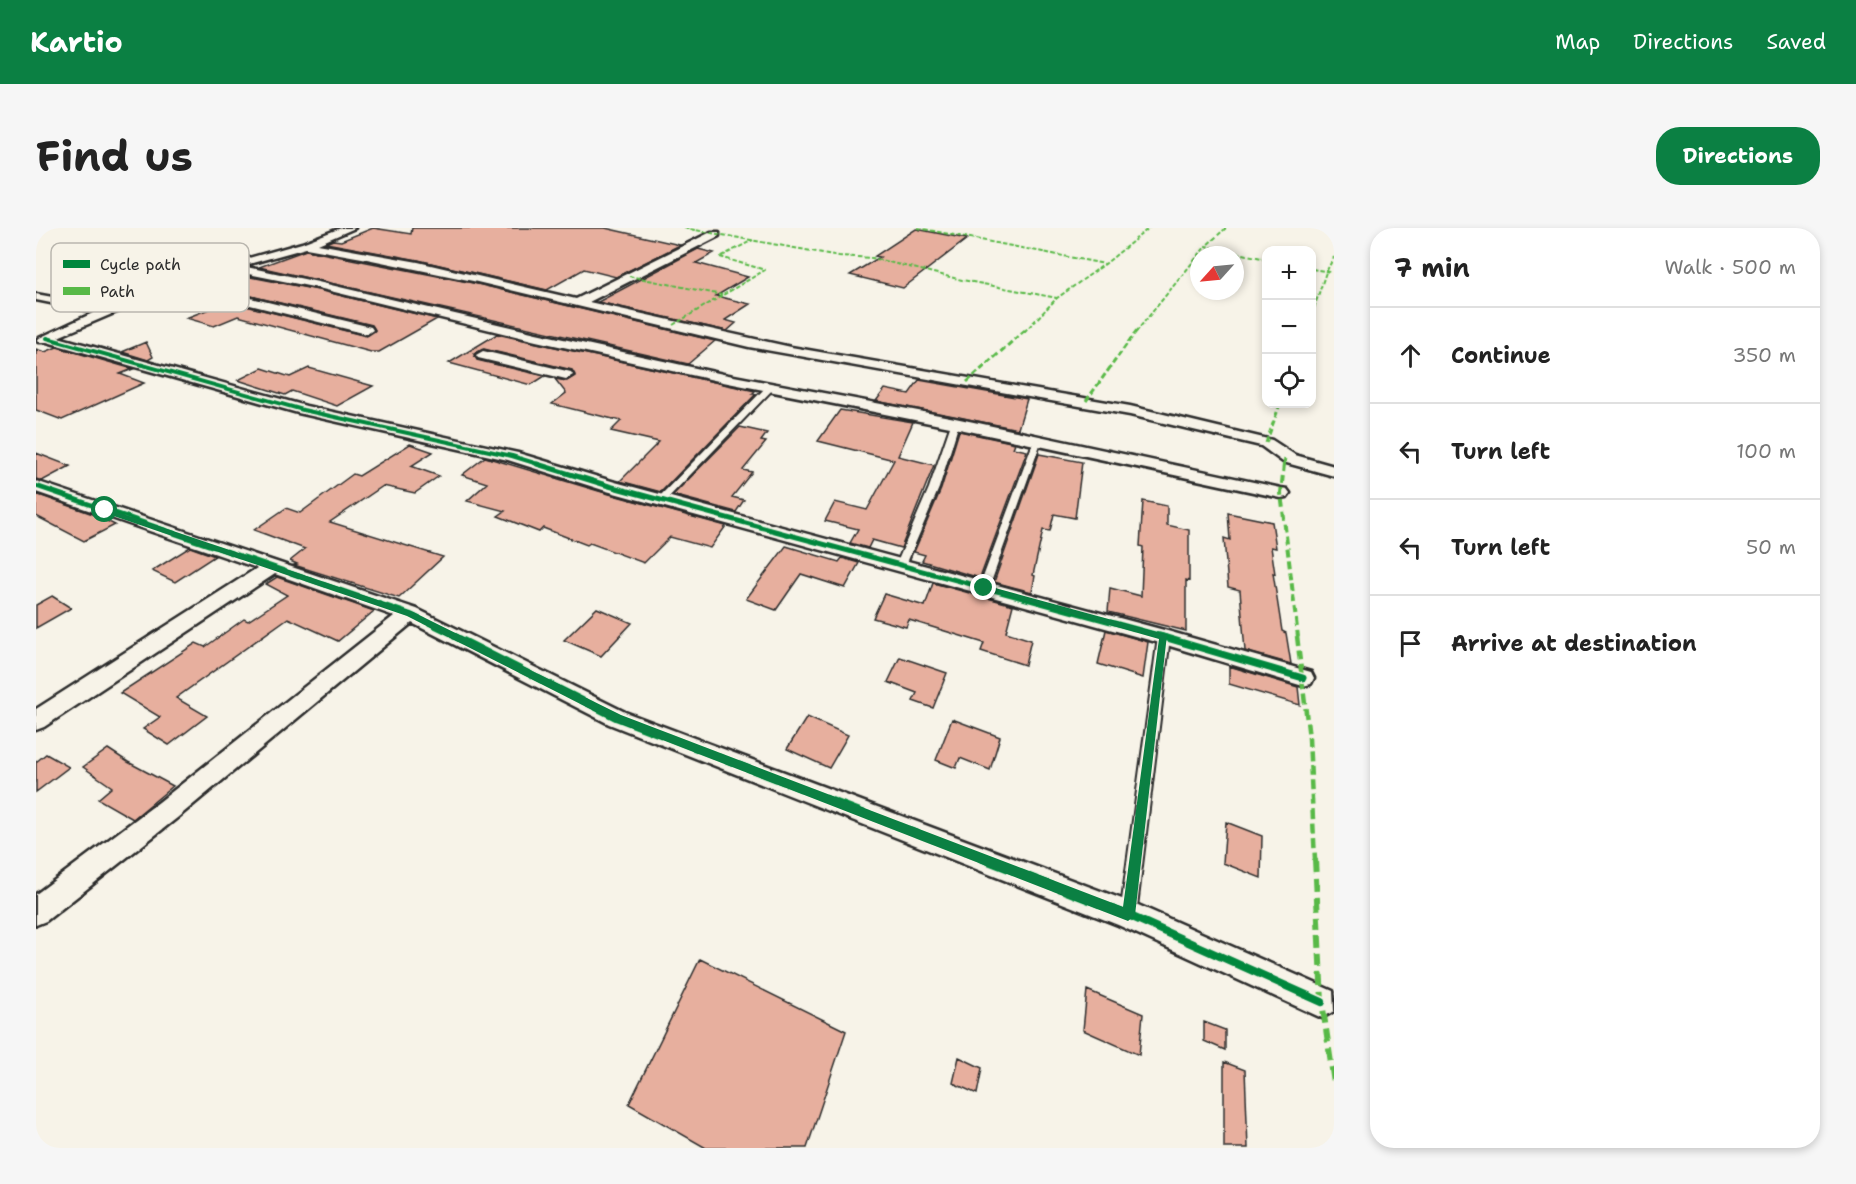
<!DOCTYPE html>
<html lang="en">
<head>
<meta charset="utf-8">
<style>
	:root { --surface:#fff; --page:#f6f6f6; --text:#222; --muted:#767676; --line:#e0e0e0; --accent:#0b8043 }
	body { margin:0; font-family:"Shantell Sans",sans-serif; background:var(--page); color:var(--text) }
	.controls { position:absolute; right:18px; top:18px; display:grid; overflow:hidden; border-radius:12px; box-shadow:0 3px 9px #0003 }
	.controls button { width:54px; height:54px; display:grid; place-items:center; padding:0; border:0; border-bottom:2px solid var(--line); background:var(--surface); color:var(--text); font:30px sans-serif }
	.compass { position:absolute; left:1154px; top:18px; width:54px; height:54px; border-radius:50%; background:var(--surface); box-shadow:0 3px 9px #0003; rotate:243deg }
	.stop { position:absolute; width:18px; height:18px; margin:-14px; border:4px solid #0b8043; border-radius:50%; background:#fff }
	.stop.end { background:#0b8043; border-color:#fff; box-shadow:0 2px 6px #0008 }
	.list { margin:0; padding:0; list-style:none }
	h2 { display:flex; justify-content:space-between; align-items:center; height:78px; margin:0; padding:0 24px; font-size:26px }
	h2 small { font-size:20px; font-weight:400; color:var(--muted) }
	.list li { display:grid; grid-template-columns:39px 1fr auto; gap:18px; align-items:center; box-sizing:border-box; height:96px; padding:0 24px; border-top:2px solid var(--line) }
	.list b { display:block; font-size:22px; white-space:nowrap }
	.list em { font-size:20px; font-style:normal; color:var(--muted) }
	.icon { flex:none; width:33px; height:33px; fill:none; stroke:currentColor; stroke-width:2; stroke-linecap:round; stroke-linejoin:round }
	.map { position:relative; flex:none; width:1298px; height:920px; overflow:hidden; border-radius:24px }
	header { display:flex; align-items:center; gap:36px; box-sizing:border-box; height:84px; padding:0 30px; background:var(--accent); color:#fff }
	header strong { font-size:28px }
	nav { display:flex; gap:33px; margin-inline-start:auto; font-size:21px }
	.intro { display:flex; align-items:center; justify-content:space-between; box-sizing:border-box; height:144px; padding:0 36px }
	h1 { margin:0; font-size:42px }
	.button { padding:15px 27px; border-radius:24px; background:var(--accent); color:#fff; font-size:21px; font-weight:700 }
	main { display:flex; gap:36px; padding:0 36px }
	aside { flex:1; background:var(--surface); border-radius:24px; box-shadow:0 3px 9px #0003 }
	.map>svg:first-child { display:block }
</style>
</head>
<body>
<header>
<strong>Kartio</strong>
<nav><a>Map</a><a>Directions</a><a>Saved</a></nav>
</header>
<div class="intro"><h1>Find us</h1><a class="button">Directions</a></div>
<main>
<div class="map">
<svg width="1298" height="920" viewBox="0 0 1298 920">
	<rect width="100%" height="100%" fill="#f7f3e8"/>
	<filter id="ink" filterUnits="userSpaceOnUse"><feTurbulence type="fractalNoise" baseFrequency=".0167" numOctaves="2"/><feDisplacementMap in="SourceGraphic" scale="12" xChannelSelector="R" yChannelSelector="G"/><feConvolveMatrix kernelMatrix="1 2 1 2 8 2 1 2 1" color-interpolation-filters="sRGB"/></filter>
	<g filter="url(#ink)">
		<path fill="#e7af9e" stroke="#2b2b2b" stroke-width="1.5" d="M337,0l38,6 1,-6h193l75,17 -64,32 -32,-8 -37,21 -129,-30 -92,-17 7,-3 8,1z
			M880,1l51,10 -64,49 -53,-13 30,-18 -5,-1z
			M662,21l16,4 -18,10 52,14 -32,19 34,8 -25,16 11,3 -9,8 -129,-29z
			M270,22l167,33 242,58 -27,23 -429,-97z
			M204,47l78,15 119,29 -58,33h-8l-133,-36 -24,10 -28,-8 26,-10 -45,-12 15,-6 184,46 9,-6 -3,-5 -171,-41 12,-5 10,2z
			M461,106l258,57 -3,3h4l-95,98 -41,-11 39,-39 -48,-11 10,-10 -69,-17 14,-11 -11,-14 12,2 8,-5 -3,-6 -88,-21 -10,5 3,6 68,16 -14,9 -82,-22z
			M110,114l7,15 -5,3 -26,-8z
			M21,119l76,22 -13,5 24,9 -82,37 -26,-10v-61l9,3z
			M226,140l28,9 19,-9 64,18 -36,20 -45,-15 -7,4 -47,-15z
			M883,152l108,19 -9,30 -142,-28 9,-12 24,5z
			M804,182l73,12 -15,34 36,9 -33,83 -29,-8 -4,8 -18,-5 8,-14 -33,-8 10,-19 32,8 27,-50 -76,-19z
			M704,199l27,6 -6,8 5,1 -23,28 9,2 -20,25 12,3 -8,12 -63,-17z
			M923,203l56,12 -2,5 14,3 -47,127 -58,-17 3,-6 -11,-3 27,-63z
			M374,216l23,8 -22,14 28,10 -24,17 -32,-7 -53,36 113,35 -44,41 -105,-33 3,-1 -7,-3 15,-12 -51,-19 32,-22 14,5 53,-39 6,2z
			M0,225l34,13 -28,15 -6,-2z
			M1003,226l43,8 -7,56 -21,-4 -4,17 -7,-1 -10,45 2,1 -3,16 -38,-10z
			M449,229l117,35 124,34 -16,22 -40,-11 -26,26 -54,-20 -3,2 -44,-17 -4,4 -41,-16 7,-5 -38,-10 20,-18 -25,-8z
			M0,266l57,20 22,11 -31,16 -48,-25z
			M1107,273l24,5v19l22,5v51l-3,-1v51l-78,-19 2,-24 31,8 2,-49 -3,-1z
			M1192,285l44,9 4,26 -5,-1 4,27 -2,-1 9,58 4,2 5,31 -46,-13 -5,-61 -12,-3 -4,-49 6,2z
			M750,318l53,16 3,-4 17,5 -14,25 -44,-14 -25,36 -30,-11z
			M154,319l25,9 -40,26 -23,-11z
			M241,349l97,34 -36,30 -50,-23 -112,80 31,18 -38,29 -26,-16 17,-12 -40,-24 76,-50 9,4 39,-28 4,2 39,-26 -21,-11z
			M897,355l80,22 -7,27 25,8 -6,25 -44,-14 3,-8 -75,-23 -3,7 -33,-9 11,-24 41,12z
			M16,368l19,12 -35,20v-23z
			M561,380l35,15 -31,33 -37,-16z
			M1070,402l42,12 -5,36 -45,-14z
			M864,429l47,16 -14,35 -20,-7 4,-8 -29,-11z
			M1193,438l69,21 2,18 -71,-21z
			M771,489l41,18 -19,33 -42,-19z
			M916,491l48,18 -10,33 -30,-12 -4,10 -20,-8z
			M72,521l20,13 45,24 -40,33 -35,-20 14,-12 -29,-20z
			M10,526l23,13 -33,25v-30z
			M1190,594l36,14 -1,42 -38,-15z
			M664,731l146,72 -39,117h-101l-77,-44z
			M1051,762l56,24 -4,41 -56,-25z
			M1168,794l21,8v20l-21,-9z
			M923,829l23,11 -5,26 -24,-11z
			M1188,834l21,8 3,78h-24z"/>
		<g fill="none" stroke-linecap="round" stroke-linejoin="round">
			<defs>
				<path id="lane" d="M731,158l7,2 -109,113h-6v-4z
					M916,193l7,2 -20,65 -33,77 -1,2h-8l-1,-2 33,-77z
					M998,212l7,2 -52,146 -5,3 -4,-1 -1,-2z
					M1128,405l6,4 -34,278 -3,5 -5,2 -5,-2 -3,-5 38,-278z"/>
				<path id="street" d="M305,0h14l-37,16 100,18 158,37 135,-67h8v4l-130,66 202,45 339,59 142,34 23,15 39,11v10l-51,-14 -22,-16 -131,-31 -381,-68 -276,-66 -111,-23 -56,-10 -64,18 76,16 218,51 187,41 232,44 326,70 6,1 3,4 -3,4 -6,1 -326,-70 -232,-46 -187,-41 -218,-53 -89,-18 -36,14 178,43 2,3 -6,4 -185,-46 -70,26 -54,23 248,69 212,47 97,29 549,148 147,42 3,6 -3,6 -8,2 -143,-43 -557,-153 -95,-30 -210,-47 -251,-71h-9l-1,-3 58,-27 -59,-12v-6l71,13 117,-42 78,-22z
					M447,123l88,21 2,3 -7,4 -88,-21 -2,-3z
					M0,253l381,128 208,103 513,193 195,86 1,20 -12,7 -204,-93 -509,-201 -197,-101 -235,195 -131,103 -10,4v-31l123,-92 235,-186 -119,-42 -231,153 -8,3v-21l221,-141 -221,-76z"/>
			</defs>
			<use href="#lane" stroke="#2b2b2b" stroke-width="4"/>
			<use href="#street" stroke="#2b2b2b" stroke-width="5"/>
			<use href="#lane" fill="#f7f3e8" fill-rule="evenodd"/>
			<use href="#street" fill="#f7f3e8" fill-rule="evenodd"/>
			<path stroke="#58b947" stroke-width="2" stroke-dasharray="4.5 2" stroke-linecap="butt" d="M648,0l155,28 33,2 90,22 95,18
				M882,0l187,36
				M1190,0l-20,18 60,13
				M1276,41l19,3
				M593,48l93,19
				M1276,86l14,-42 8,-15
				M637,97l92,-55 -45,-13 33,-17
				M988,104l33,-34 48,-34 44,-36
				M1100,104l70,-86"/>
			<path stroke="#58b947" stroke-width="3" stroke-dasharray="6 3" stroke-linecap="butt" d="M931,154l58,-52
				M1050,173l51,-71
				M1230,215l14,-39
				M1248,237l1,-7"/>
			<path stroke="#58b947" stroke-width="4" stroke-dasharray="8 4" stroke-linecap="butt" d="M1248,236l-3,29 17,144"/>
			<path stroke="#58b947" stroke-width="4.5" stroke-dasharray="10 4.5" stroke-linecap="butt" d="M1261,408l12,102 6,122"/>
			<path stroke="#58b947" stroke-width="6" stroke-dasharray="13 6" stroke-linecap="butt" d="M1279,631l7,143 12,81"/>
			<defs>
				<path id="cycleway-far3" d="M11,110l256,72 209,46 29,9"/>
				<path id="cycleway-far2" d="M501,236l72,22 557,151
					M0,258l374,128 47,23"/>
				<path id="cycleway-far1" d="M418,408l163,82 369,142
					M1124,408l143,42"/>
				<path id="cycleway" d="M947,631l145,56 194,87"/>
			</defs>
			<use href="#cycleway-far3" stroke="#f7f3e8" stroke-width="6"/>
			<use href="#cycleway-far2" stroke="#f7f3e8" stroke-width="8"/>
			<use href="#cycleway-far1" stroke="#f7f3e8" stroke-width="10"/>
			<use href="#cycleway" stroke="#f7f3e8" stroke-width="12"/>
			<use href="#cycleway-far3" stroke="#00873e" stroke-width="4"/>
			<use href="#cycleway-far2" stroke="#00873e" stroke-width="5"/>
			<use href="#cycleway-far1" stroke="#00873e" stroke-width="7"/>
			<use href="#cycleway" stroke="#00873e" stroke-width="8"/>
		</g>
	</g>
	<path fill="#0b8043" d="M69,280l308,104 208,103 502,192 36,-268 -179,-51 4,-3 183,50 -32,280 -7,6 -514,-200 -207,-105 -305,-104 -1,-2z"/>
	<rect x="15" y="15" width="198" height="69" rx="9" fill="#f7f3e8" stroke="#bab7af" stroke-width="1.5"/>
	<rect x="27" y="32" width="27" height="8" fill="#00873e"/>
	<rect x="27" y="59" width="27" height="8" fill="#58b947"/>
	<g font-size="16" fill="#2b2b2b">
		<text x="64" y="42">Cycle path</text>
		<text x="64" y="69">Path</text>
	</g>
</svg>
<div class="controls">
<button>+</button>
<button>−</button>
<button><svg class="icon" aria-label="locate" viewBox="0 0 24 24"><circle cx="12" cy="12" r="6"/><path d="M12 2v4M12 18v4M2 12h4M18 12h4"/></svg></button>
</div>
<svg class="compass" viewBox="-18 -18 36 36"><path d="M0-13l5 13h-10z" fill="#e53935"/><path d="M0 13l5-13h-10z" fill="#767676"/></svg>
<div class="stop" style="left:69px;top:282px"></div>
<div class="stop end" style="left:948px;top:360px"></div>
</div>
<aside>
<h2>7 min<small>Walk · 500 m</small></h2>
<ul class="list">
<li><svg class="icon" aria-label="ahead" viewBox="0 0 24 24"><path d="M12 20V5M6 11l6-6 6 6"/></svg><div><b>Continue</b></div><em>350 m</em></li>
<li><svg class="icon" aria-label="left" viewBox="0 0 24 24"><path d="M17 20v-9H6M10 6l-5 5 5 5"/></svg><div><b>Turn left</b></div><em>100 m</em></li>
<li><svg class="icon" aria-label="left" viewBox="0 0 24 24"><path d="M17 20v-9H6M10 6l-5 5 5 5"/></svg><div><b>Turn left</b></div><em>50 m</em></li>
<li><svg class="icon" aria-label="arrive" viewBox="0 0 24 24"><path d="M6 21V4h12l-3 4 3 4H6"/></svg><div><b>Arrive at destination</b></div></li>
</ul>
</aside>
</main>
</body>
</html>
